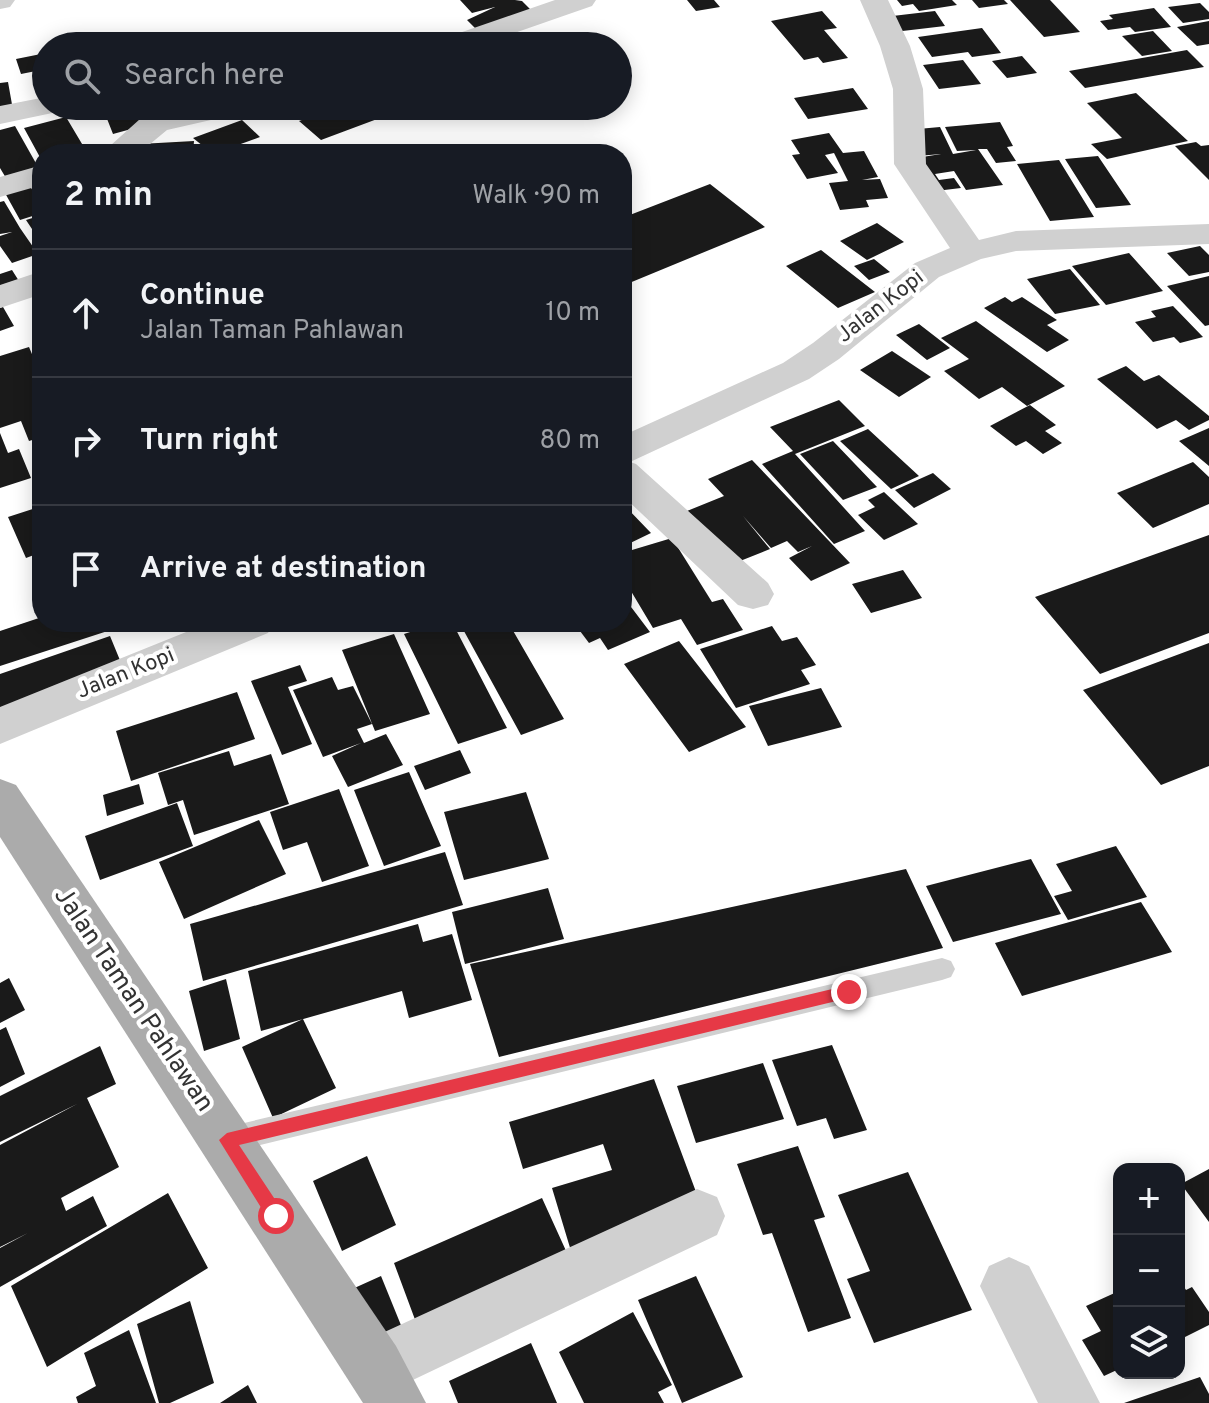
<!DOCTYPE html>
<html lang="en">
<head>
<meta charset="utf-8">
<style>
	:root { --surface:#171b24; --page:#20242c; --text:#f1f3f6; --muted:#9ea1a6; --line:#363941 }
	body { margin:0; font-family:Overpass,sans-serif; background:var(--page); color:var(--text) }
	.controls { position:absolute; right:24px; bottom:24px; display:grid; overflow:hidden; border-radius:16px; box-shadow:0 4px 20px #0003 }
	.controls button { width:72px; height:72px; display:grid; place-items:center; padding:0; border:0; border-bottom:2px solid var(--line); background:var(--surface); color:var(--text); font:40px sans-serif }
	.stop { position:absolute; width:24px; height:24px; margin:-18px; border:6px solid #e63946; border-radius:50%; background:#fff }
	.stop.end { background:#e63946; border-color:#fff; box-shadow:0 2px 8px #0008 }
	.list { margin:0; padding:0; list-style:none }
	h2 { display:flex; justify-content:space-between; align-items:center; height:104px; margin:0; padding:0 32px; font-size:34px }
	h2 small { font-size:26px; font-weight:400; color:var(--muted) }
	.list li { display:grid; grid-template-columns:52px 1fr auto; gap:24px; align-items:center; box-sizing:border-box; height:128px; padding:0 32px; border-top:2px solid var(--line) }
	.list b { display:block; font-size:30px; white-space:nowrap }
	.list p { margin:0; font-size:26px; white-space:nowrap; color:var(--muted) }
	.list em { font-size:26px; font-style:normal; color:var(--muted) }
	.icon { flex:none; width:44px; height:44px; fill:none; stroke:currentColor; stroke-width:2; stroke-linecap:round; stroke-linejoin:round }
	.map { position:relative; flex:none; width:1209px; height:1403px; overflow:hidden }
	.search { position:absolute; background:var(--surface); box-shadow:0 4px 20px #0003; left:32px; top:32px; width:600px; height:88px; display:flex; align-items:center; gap:20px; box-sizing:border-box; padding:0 28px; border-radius:44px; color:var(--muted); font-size:30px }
	.panel { position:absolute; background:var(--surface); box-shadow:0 4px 20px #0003; left:32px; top:144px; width:600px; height:488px; border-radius:32px }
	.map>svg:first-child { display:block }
</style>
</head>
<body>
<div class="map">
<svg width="1209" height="1403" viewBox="0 0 1209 1403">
	<rect width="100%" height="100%" fill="#fff"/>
	<path fill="#1a1a1a" d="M460,0h55l7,1 12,12 -58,16 -9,-9 28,-13 -23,6z
		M687,0h27l6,7 -24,4z
		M897,0h55l5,5 -38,6 -6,-7 -11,2z
		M972,0h32l4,4 -29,4z
		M1010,0h40l30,32 -36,5z
		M1200,3l9,9v7l-26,4 -15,-16z
		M1154,8l17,19 -36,5 -5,-5 -22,3 -8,-9 13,-2 -4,-4z
		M822,11l15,17 -13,2 24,28 -25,5 -5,-6 -14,3 -33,-39z
		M935,11l10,15 -51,6 -10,-15z
		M1209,21v23l-12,2 -20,-19z
		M982,28l19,25 -29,4 -4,-5 -36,5 -14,-20z
		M1153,31l19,20 -30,5 -20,-20z
		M1187,50l17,17 -119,21 -16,-17z
		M46,53v16l-25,5 -5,-15z
		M1022,56l15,17 -30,5 -15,-17z
		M963,60l18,24 -42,5 -16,-24z
		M8,82l5,28 -13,2v-29z
		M853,88l15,21 -60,10 -14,-21z
		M1136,93l52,48 -81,18 -16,-15 31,-6 -35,-35z
		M102,106h69l4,11 -62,17z
		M282,106h47l-31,12z
		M341,106h71l-91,34 -22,-19z
		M66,117l22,37h-46v7l-18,-33z
		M242,120l18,17 -47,17 -20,-16z
		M1000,122l13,24 -6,1 9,14 -20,2 -9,-14h-9l25,36 -37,5 -12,-19 -19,3 4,6 15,-2 7,10 -25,3 -20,-33 25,-4 -23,2v-27l22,-2 13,27 23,-4 -19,1 -12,-24z
		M15,126l27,48 -33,9 -9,-15v-38z
		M829,133l14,20 21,-2 14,26 -16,3 18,-1 8,19 -22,2 3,7 -29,3 -11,-27 19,-2 -14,-28 -9,2 13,18 -31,6 -15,-24 8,-1 -9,-14z
		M194,141l-1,13h-55l2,-10z
		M1196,142l5,4 8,-1v35l-34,-34z
		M254,144l10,10h-39v-1z
		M1098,156l33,49 -35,3 -31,-49z
		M1059,160l35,57 -44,4 -33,-57z
		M710,184l55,43 -143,59v-68z
		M30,186l12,20v7l-22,7 -15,-27z
		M4,201l16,27 18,26 -26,9 -12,-17v-10l12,-4 -12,2v-32z
		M42,215v21l-4,2 -12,-18z
		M877,223l27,19 -37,18 -27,-19z
		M1200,246l9,9v17l-20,4 -22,-23z
		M821,250l54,42 -37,16 -52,-42z
		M1129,253l34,38 -57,14 -34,-39z
		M874,259l16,13 -21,8 -15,-14z
		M1070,269l30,36 -45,9 -28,-35z
		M12,270l12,19 -24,7v-22z
		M1209,276v49l-4,1 -38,-40z
		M1005,297l7,5 10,-5 35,23 -10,5 22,15 -22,12 -63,-44z
		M1173,306l30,31 -23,6 -6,-6 -21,5 -18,-20 21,-5 -5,-6z
		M3,307l11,19 -14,5v-23z
		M976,321l89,65 -38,20 -25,-19 -23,12 -35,-28 25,-12 -28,-21z
		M919,324l31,24 -23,12 -31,-25z
		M29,347l13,31 -9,4 9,21v34l-13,4 -8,-20 -21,7v-72z
		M892,351l39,26 -32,20 -39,-27z
		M1126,366l18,15 15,-6 50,41v4l-20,10 -13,-10 -19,9 -60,-50z
		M839,400l26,26 -70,28 70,77 -31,13 -72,-80 31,-13 -23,-24z
		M1030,405l26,20 -11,6 17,12 -19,11 -17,-13 -10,5 -26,-20z
		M1209,428v38l-30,-25z
		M868,429l51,47 -28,13 -51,-48z
		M0,433l8,20 11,-4 12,29 -31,10z
		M833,441l44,46 -34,13 -43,-46z
		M752,460l98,103 -39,18 -22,-23 23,-12 -14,6 -11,-11 -16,7 -28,-32 27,33 -45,18 -38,-56 37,-15 -16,-17z
		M1193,462l16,15v27l-56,24 -36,-35z
		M933,473l18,16 -37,19 -19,-18z
		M884,492l34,32 -34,16 -26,-25 17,-8 -7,-7z
		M624,505l27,28 -29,14v-41z
		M42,506v46l-16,6 -18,-41z
		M1209,535v98l-109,41 -65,-77z
		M672,538l40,64 11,-3 20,31 -46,15 -16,-26 -28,9 -31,-52v-23z
		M903,570l19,28 -51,15 -19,-29z
		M622,595l28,37 -42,18 -8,-12 -11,5 -15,-20 -8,3 -3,-4h59z
		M42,617v5h80l1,4 -123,40v-35z
		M441,622h11l55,106 -49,16 -54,-110z
		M459,622h49l56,97 -43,16z
		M772,626l10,15 15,-4 19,28 -15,5 9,14 -74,24 -36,-59z
		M394,634l36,80 -55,17 -33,-81z
		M110,636l14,34 -124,43v-39z
		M679,641l67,86 -57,25 -65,-88z
		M1209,643v123l-48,19 -78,-95z
		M300,665l7,16 -19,6 24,57 -30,11 -31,-74z
		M332,677l6,13 15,-4 19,38 -15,5 7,14 22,-9 17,31 -55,22 -16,-31 29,-13 -38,14 -30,-67z
		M821,688l21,39 -74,19 -19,-40z
		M237,692l18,47 -124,42 -15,-50z
		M460,750l11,23 -46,17 -11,-24z
		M229,751l5,15 37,-12 18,50 -95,31 -11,-35 -15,5 -10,-32z
		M409,772l32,74 -57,20 -30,-76z
		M139,784l5,20 -37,12 -4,-21z
		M339,789l30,77 -47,16 -15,-40 -24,8 -13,-38z
		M526,792l23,67 -85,21 -20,-68z
		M177,803l16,43 -93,34 -15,-44z
		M259,820l27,54 -102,45 -25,-57z
		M1116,846l31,51 -79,23 -14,-24 18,-5 -16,-27z
		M445,852l18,53 -260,76 -13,-57z
		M1031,859l30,55 -108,28 -27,-56z
		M906,869l37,79 -444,109 -29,-93z
		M548,888l16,51 -99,25 -13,-52z
		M1141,902l31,50 -150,44 -27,-53z
		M418,924l5,18 29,-8 20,66 -63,18 -7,-27 -141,40 -13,-60z
		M9,978l16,32 -25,13v-40z
		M226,979l14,60 -36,12 -15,-60z
		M303,1019l33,69 -63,30 -31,-71z
		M6,1027l19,47 -25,13v-57z
		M832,1045l35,85 -33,9 -8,-21 -29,8 -25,-66z
		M100,1046l16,38 -29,14 32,69 -58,31 5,13 27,-15 14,30 -107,61v-39l28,-15 -28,14v-102l77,-41 -77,38v-46z
		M763,1063l21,56 -88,24 -19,-57z
		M654,1079l48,129 -131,43 -19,-63 60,-18 -9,-26 -80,25 -14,-47z
		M798,1146l27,71 -11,3 37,98 -43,14 -36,-99 -9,2 -26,-71z
		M367,1156l29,69 -54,26 -29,-70z
		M1209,1169v53l-28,-38z
		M908,1172l64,138 -98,33 -27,-64 23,-8 -32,-76z
		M168,1193l40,75 -161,99 -36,-81z
		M542,1198l30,66 -152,69 -26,-70z
		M381,1276l26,64 -32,15 -25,-65z
		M696,1276l47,101 -61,26 -44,-103z
		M1179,1279l7,11 6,-3 17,25v13l-30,15z
		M1119,1291v78l-15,7 -22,-36 19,-9 -15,-25z
		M190,1301l24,82 -44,20h-11l-22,-79z
		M633,1312l39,73 -14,7 6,11h-80l-25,-51z
		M129,1330l27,73h-78l-2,-6 20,-11 -12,-33z
		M531,1343l26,60h-99l-9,-22z
		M1200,1377l9,17v9h-85z
		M248,1385l9,18h-37z"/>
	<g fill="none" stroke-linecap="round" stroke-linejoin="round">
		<path fill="#d0d0d0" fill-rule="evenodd" d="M942,958l9,3 4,8 -4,8 -9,3 -715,173 -10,-4 -3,-9 3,-9 10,-4z"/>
		<path fill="#d0d0d0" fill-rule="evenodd" d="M0,0h15l-5,7 -10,2z
			M555,0h41l-4,6 -115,40h-43l5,-6z
			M860,0h28l22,46 13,43 3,75 53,76 37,-9 193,-7v20l-193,7 -35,8 -42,18 -100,82 -30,20 -179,83 6,2 132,119 6,11 -6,11 -15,4 -15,-4 -116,-110v-59l161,-73 30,-20 102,-80 35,-15 -56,-84 -1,-75 -13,-43z
			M46,97v9h15l-4,6 -57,12v-18z
			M193,106h57l-4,6 -79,18 -29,24h-37l39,-35z
			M42,165v20l-42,12v-20z
			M42,271v23l-42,14v-23z
			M211,622h63l-6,11 -268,111v-37z
			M697,1189l20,8 8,19 -8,19 -321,153 -21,8 -21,-8 -8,-21 8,-21z
			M1009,1257l20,9 71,137h-62l-58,-117 9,-20z"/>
		<path fill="#ababab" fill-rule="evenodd" d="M0,779l16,6 380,561 30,57h-63l-363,-566z"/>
	</g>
	<path fill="#e63946" d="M849,985l7,7 -7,6 -610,147 43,65 2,6 -8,8 -6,-2 -51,-82 8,-7z"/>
	<g text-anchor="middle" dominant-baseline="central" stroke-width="8" stroke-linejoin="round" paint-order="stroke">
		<g font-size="22" fill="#333" stroke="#fff">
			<text transform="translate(881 307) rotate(-38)">Jalan Kopi</text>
			<text transform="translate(126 674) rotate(-22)">Jalan Kopi</text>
		</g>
		<g font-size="26" fill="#333" stroke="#fff">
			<text transform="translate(133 1000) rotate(56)">Jalan Taman Pahlawan</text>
		</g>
	</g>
</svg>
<div class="controls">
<button>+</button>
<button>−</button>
<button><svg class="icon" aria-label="layers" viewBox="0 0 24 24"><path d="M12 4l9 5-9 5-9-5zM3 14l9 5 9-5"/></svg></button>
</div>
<div class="stop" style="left:276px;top:1216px"></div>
<div class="stop end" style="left:849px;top:992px"></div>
<div class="search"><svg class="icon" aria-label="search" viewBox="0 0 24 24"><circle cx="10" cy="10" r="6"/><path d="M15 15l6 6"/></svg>Search here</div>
<section class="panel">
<h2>2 min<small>Walk · 90 m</small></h2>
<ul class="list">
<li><svg class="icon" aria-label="ahead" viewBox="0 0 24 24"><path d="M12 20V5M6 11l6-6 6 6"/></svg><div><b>Continue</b><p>Jalan Taman Pahlawan</p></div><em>10 m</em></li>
<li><svg class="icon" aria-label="right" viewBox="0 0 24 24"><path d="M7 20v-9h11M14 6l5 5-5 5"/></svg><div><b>Turn right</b></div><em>80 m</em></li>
<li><svg class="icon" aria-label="arrive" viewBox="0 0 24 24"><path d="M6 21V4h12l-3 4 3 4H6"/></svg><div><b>Arrive at destination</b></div></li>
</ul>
</section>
</div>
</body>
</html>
